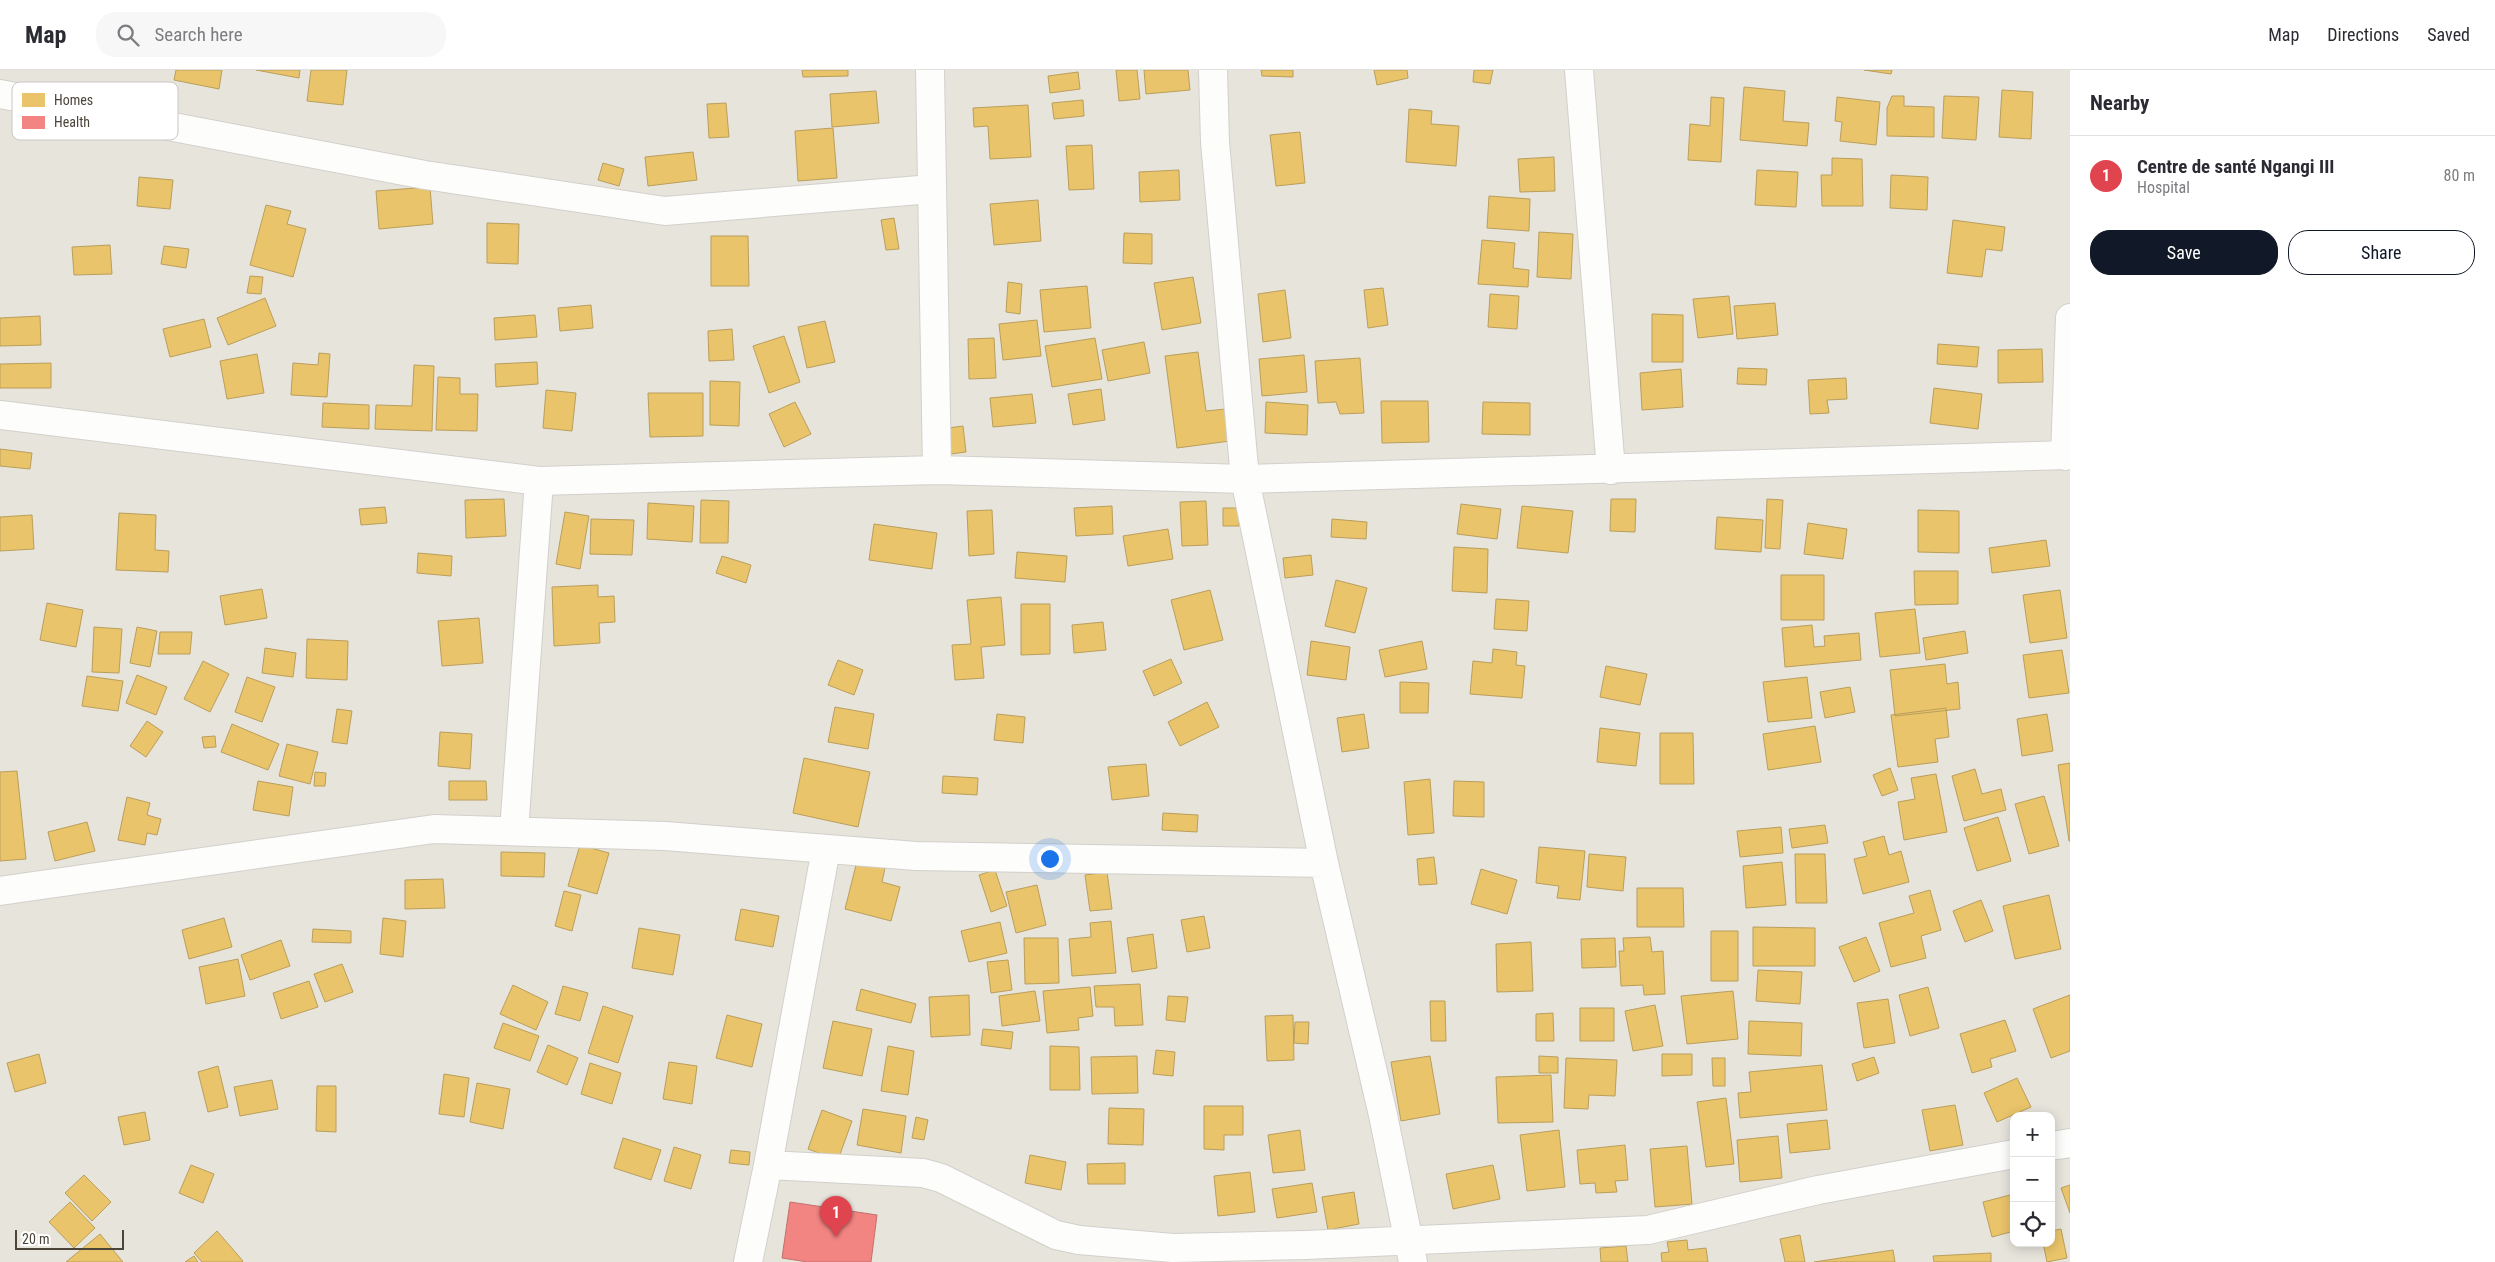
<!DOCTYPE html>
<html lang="en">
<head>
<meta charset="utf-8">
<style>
	:root { --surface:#fff; --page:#f7f7f7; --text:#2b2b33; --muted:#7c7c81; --line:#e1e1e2; --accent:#111827 }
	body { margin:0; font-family:"Roboto Condensed",sans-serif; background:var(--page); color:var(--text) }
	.controls { position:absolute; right:15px; bottom:15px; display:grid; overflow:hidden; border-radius:10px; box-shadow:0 2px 12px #0003 }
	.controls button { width:45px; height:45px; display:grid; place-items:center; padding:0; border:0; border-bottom:1px solid var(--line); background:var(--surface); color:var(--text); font:25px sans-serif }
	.scale { position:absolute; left:15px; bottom:12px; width:109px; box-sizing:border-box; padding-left:5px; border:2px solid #4b4439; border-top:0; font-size:14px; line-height:18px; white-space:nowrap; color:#4b4439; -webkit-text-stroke:4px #fff; paint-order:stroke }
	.you { position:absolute; left:1049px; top:788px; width:18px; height:18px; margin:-12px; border:4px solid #fff; border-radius:50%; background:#1a73e8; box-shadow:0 0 0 8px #1a73e833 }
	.badge { display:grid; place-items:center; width:32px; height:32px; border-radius:50%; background:var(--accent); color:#fff; font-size:16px; font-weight:700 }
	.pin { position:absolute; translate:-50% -41px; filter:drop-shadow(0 1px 2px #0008) }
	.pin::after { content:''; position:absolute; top:26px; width:18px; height:15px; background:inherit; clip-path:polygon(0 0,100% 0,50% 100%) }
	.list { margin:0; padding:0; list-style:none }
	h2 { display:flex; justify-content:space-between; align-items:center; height:65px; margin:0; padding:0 20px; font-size:21px }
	h2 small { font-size:16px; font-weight:400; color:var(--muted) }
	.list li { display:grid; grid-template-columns:32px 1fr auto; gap:15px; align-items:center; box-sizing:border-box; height:80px; padding:0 20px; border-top:1px solid var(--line) }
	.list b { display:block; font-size:19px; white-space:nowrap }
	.list p { margin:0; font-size:16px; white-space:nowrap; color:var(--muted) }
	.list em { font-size:16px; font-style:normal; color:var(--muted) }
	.actions { display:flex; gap:10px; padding:15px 20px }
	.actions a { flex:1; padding:11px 0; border:1px solid var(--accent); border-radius:20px; text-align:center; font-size:18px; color:var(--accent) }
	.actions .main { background:var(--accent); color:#fff }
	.icon { flex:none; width:28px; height:28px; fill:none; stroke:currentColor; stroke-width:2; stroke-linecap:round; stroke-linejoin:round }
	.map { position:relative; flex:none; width:2070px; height:1192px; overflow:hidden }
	header { display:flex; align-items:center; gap:30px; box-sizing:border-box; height:70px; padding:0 25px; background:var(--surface); border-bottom:1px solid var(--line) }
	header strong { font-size:24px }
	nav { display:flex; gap:28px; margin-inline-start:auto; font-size:18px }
	.search { width:350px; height:45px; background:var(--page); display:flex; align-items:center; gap:12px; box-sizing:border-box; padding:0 18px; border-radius:20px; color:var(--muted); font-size:19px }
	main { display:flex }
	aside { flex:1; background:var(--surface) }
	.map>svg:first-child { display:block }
</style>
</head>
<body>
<header>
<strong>Map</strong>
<div class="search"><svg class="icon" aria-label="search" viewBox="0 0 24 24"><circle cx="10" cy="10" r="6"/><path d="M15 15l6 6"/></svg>Search here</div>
<nav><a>Map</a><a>Directions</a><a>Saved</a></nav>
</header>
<main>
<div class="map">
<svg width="2070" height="1192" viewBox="0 0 2070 1192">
	<rect width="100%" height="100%" fill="#f4f2ee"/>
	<path fill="#e7e4dc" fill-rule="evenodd" d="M0,0h2070v1192h-2070zM2014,1046h37v127h-37z"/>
	<path fill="#e9c46a" stroke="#ba9e5b" d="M176,0h46l-3,19 -45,-9z
		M256,0h44l-1,8z
		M311,0h36l-4,35 -36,-4z
		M802,0h46v6l-45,1z
		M1116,0h21l3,29 -21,2z
		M1144,0h44l2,20 -44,4z
		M1261,0h32v7l-31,-1z
		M1374,0h33l1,8 -31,7z
		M1474,0h19l-3,14 -17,-2z
		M1864,0h28l-1,4z
		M1078,2l2,17 -30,4 -2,-17z
		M1744,17l41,4 -2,30 26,2 -2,23 -67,-6z
		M2002,20l31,2 -2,47 -32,-2z
		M876,21l3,32 -47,4 -2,-33z
		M1892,26h12v10l30,1v30l-47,-1v-28z
		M1944,26l35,1 -3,43 -34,-2z
		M1711,27l13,1 -3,64 -33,-2 2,-36 20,2z
		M1837,27l43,5 -4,43 -36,-4 2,-19 -7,-1z
		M1083,30l1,16 -30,3 -2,-16z
		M726,33l3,34 -20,1 -2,-34z
		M1028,35l3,52 -41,2 -2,-33 -14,1 -1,-19z
		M1409,39l23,2 -1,13 28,2 -3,40 -50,-4z
		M833,58l4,50 -39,3 -3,-50z
		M1300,62l5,51 -29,3 -6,-51z
		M1092,75l2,44 -25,1 -3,-44z
		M693,82l4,28 -49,6 -3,-29z
		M1554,87l1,34 -35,1 -2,-33z
		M1832,88l30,1 1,47h-41l-1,-31h11z
		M603,93l21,6 -5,17 -21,-6z
		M1179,100l1,30 -40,2 -1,-30z
		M1757,100l41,2 -2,35 -41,-2z
		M1891,105l37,2 -1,33 -37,-2z
		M139,107l34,3 -3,29 -33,-3z
		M430,117l3,37 -54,5 -3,-38z
		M1489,126l41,3 -1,32 -42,-3z
		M1038,130l3,41 -47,4 -4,-41z
		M266,135l25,6 -4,13 19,5 -13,48 -43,-12z
		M894,148l5,31 -13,1 -5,-30z
		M1953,150l52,7 -3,24 -16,-2 -4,28 -35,-4z
		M487,153l32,1 -1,40 -31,-1z
		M1539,162l34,2 -2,45 -34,-2z
		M1124,163l28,1v30l-29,-1z
		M711,166h37l1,50h-38z
		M1482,170l33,3 -2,25 16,2 -1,17 -50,-3z
		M110,175l2,29 -38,1 -2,-28z
		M164,176l25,3 -3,19 -25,-4z
		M250,206l13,1 -2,17 -14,-1z
		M1193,207l8,46 -39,7 -8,-47z
		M1008,212l14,2 -2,30 -14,-2z
		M1087,216l4,42 -47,4 -4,-42z
		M1383,218l5,37 -20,3 -4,-38z
		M1285,220l6,48 -28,4 -5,-48z
		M1490,224l29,2 -2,33 -29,-2z
		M1729,226l4,38 -35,4 -5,-39z
		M265,228l11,28 -48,19 -11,-27z
		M1775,233l3,32 -41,4 -3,-33z
		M591,235l2,23 -33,3 -2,-23z
		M1652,244l31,1v47h-31z
		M535,245l2,22 -42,3 -1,-22z
		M40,246l1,29 -41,1v-28z
		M204,249l7,28 -41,10 -7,-28z
		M1037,250l4,36 -38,4 -4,-36z
		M825,251l10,41 -28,6 -9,-41z
		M732,259l2,31 -25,1 -1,-30z
		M784,266l16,46 -31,11 -16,-47z
		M994,268l2,40 -27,1 -1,-40z
		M1095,268l7,41 -50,8 -7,-41z
		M1144,272l6,31 -42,8 -6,-31z
		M1938,274l41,3 -2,20 -40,-3z
		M2042,279l1,33 -45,1v-33z
		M1198,282l8,59 20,-2 4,32 -53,7 -12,-92z
		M319,283l11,1 -3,43 -36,-2 2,-32 25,2z
		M257,284l7,39 -37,6 -7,-38z
		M1304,285l3,37 -45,4 -3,-37z
		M1360,288l4,55 -24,1 -4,-12 -18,1 -3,-42z
		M537,292l1,22 -42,3 -1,-23z
		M51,293v25h-51v-24z
		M414,295l20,1 -2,65 -57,-2 1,-24 36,1z
		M1738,298l29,1 -1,16 -29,-1z
		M1681,299l2,38 -41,3 -2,-37z
		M438,307l22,1v16h18l-1,37 -41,-1z
		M1846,308l1,21 -20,1 2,13 -19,1 -2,-34z
		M710,311l30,1 -1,44 -29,-1z
		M1934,318l48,6 -4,35 -48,-6z
		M1101,319l4,31 -32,5 -5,-31z
		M546,320l30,3 -4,38 -29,-3z
		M648,323h55v43l-53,1z
		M1032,324l4,29 -43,4 -3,-29z
		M1381,331h47l1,41 -47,1z
		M795,332l16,32 -27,13 -15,-33z
		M1266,332l42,3 -1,30 -42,-2z
		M1483,332l47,1v32l-48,-1z
		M323,333l46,2v24l-47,-2z
		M963,356l3,26 -15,2 -3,-26z
		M0,379l32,4 -2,16 -30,-3z
		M504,429l2,37 -40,2 -1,-38z
		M1611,429h25l-1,33 -25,-1z
		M1767,429l16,1 -3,49 -15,-1z
		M701,430l28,1 -1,42h-28z
		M1206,431l2,44 -26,1 -2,-44z
		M648,433l46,3 -2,36 -45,-3z
		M1461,434l40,5 -4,30 -40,-5z
		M1112,436l1,28 -37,2 -2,-28z
		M1522,436l51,5 -5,42 -51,-5z
		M385,437l2,16 -26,2 -2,-16z
		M1223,438h17l-1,18h-16z
		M992,440l2,44 -25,2 -2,-45z
		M1918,440l41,1v42l-41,-1z
		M565,442l24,4 -9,53 -24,-5z
		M119,443l37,2 -1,35 14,1 -1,21 -52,-2z
		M32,445l2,34 -34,2v-34z
		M1717,447l46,3 -2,32 -46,-3z
		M591,449l43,1 -2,35 -42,-1z
		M1332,449l35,3 -1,17 -35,-2z
		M1808,453l39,6 -4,30 -39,-5z
		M874,454l63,9 -5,36 -63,-9z
		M1168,459l5,30 -45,7 -5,-30z
		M2046,470l4,26 -58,7 -3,-25z
		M1454,477l34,2 -1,44 -35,-2z
		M1017,482l50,4 -2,26 -50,-4z
		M418,483l34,3 -1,20 -34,-3z
		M1311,485l2,20 -28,3 -2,-20z
		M722,486l29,9 -5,18 -30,-10z
		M1914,501h44v33l-43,1z
		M1781,505h43v45h-43z
		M1336,510l31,8 -12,45 -30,-7z
		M598,515v12l16,-1 1,26 -16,1 1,20 -46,3 -2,-59z
		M262,519l5,29 -42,7 -5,-29z
		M1210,520l13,50 -39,10 -13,-50z
		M2060,520l7,48 -37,5 -7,-48z
		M1001,527l4,48 -24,2 3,31 -29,2 -3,-35 19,-1 -4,-44z
		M1496,529l33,2 -2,30 -33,-2z
		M47,533l36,7 -7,37 -36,-7z
		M1021,534h29v50l-29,1z
		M1915,539l5,44 -40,4 -5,-44z
		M479,548l4,45 -41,3 -4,-45z
		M1103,552l3,28 -32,3 -2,-28z
		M1812,555l2,22 11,-1 -1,-10 35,-3 2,27 -76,7 -3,-39z
		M94,557l28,2 -3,44 -27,-1z
		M137,557l20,4 -7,36 -20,-4z
		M1965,561l3,22 -42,7 -3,-22z
		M160,562h32l-2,22h-32z
		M307,569l41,2 -1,39 -41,-2z
		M1311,571l39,6 -4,33 -39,-5z
		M1422,571l5,28 -42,8 -6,-27z
		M265,578l31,5 -3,24 -31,-4z
		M1493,579l24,3 -1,13 9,1 -3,32 -52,-4 3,-33 19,2z
		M2062,580l7,43 -40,5 -6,-43z
		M1171,589l11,24 -28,13 -11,-25z
		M838,590l25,10 -9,25 -26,-10z
		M203,591l26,13 -19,38 -26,-13z
		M1945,594l2,20 11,-2 2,27 -65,7 -5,-46z
		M1606,596l41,8 -7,31 -40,-8z
		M137,605l30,12 -11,28 -30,-12z
		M87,606l36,5 -5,30 -36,-5z
		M247,607l28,10 -13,35 -27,-10z
		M1807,607l5,41 -44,4 -5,-40z
		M1400,612l29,1 -1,30h-28z
		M1850,617l5,25 -30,6 -5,-26z
		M1207,632l12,25 -39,19 -12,-24z
		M835,637l39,7 -6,35 -40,-7z
		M1946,638l3,29 -14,2 3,23 -40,5 -7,-52z
		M337,639l15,2 -5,33 -15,-2z
		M997,644l28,3 -2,26 -29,-3z
		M1364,644l5,34 -27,4 -5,-34z
		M2047,644l6,37 -31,5 -5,-37z
		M147,651l16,11 -17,25 -16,-11z
		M232,654l47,20 -11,26 -47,-18z
		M1815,656l6,36 -53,8 -5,-36z
		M1600,658l40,5 -4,33 -39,-4z
		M440,662l32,2 -2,35 -32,-3z
		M1660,663h33l1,51h-34z
		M215,666l1,11 -12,1 -2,-11z
		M287,674l31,8 -8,32 -31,-8z
		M804,688l66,14 -12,55 -65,-14z
		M2070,693v78h-1l-11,-76z
		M1146,694l3,32 -37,4 -4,-33z
		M1890,698l8,22 -16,6 -9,-21z
		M1975,699l7,25 19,-5 5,21 -42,11 -12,-45z
		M17,701l9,88 -26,2v-89z
		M315,702l11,1 -1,13h-11z
		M1936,704l11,58 -43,8 -6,-38 17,-3 -4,-21z
		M943,706l35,2 -1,17 -35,-2z
		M1430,709l4,54 -26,2 -4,-53z
		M258,711l35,6 -4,29 -36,-6z
		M449,711h37l1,19h-38z
		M1454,711l30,1v35l-31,-1z
		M2044,726l15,50 -30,8 -14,-50z
		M127,727l23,6 -3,12 14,4 -4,16 -10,-2 -2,12 -27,-5z
		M1163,743l35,2 -1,17 -35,-2z
		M1998,747l13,44 -34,10 -13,-43z
		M87,752l8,29 -40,10 -7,-29z
		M1825,755l3,18 -36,5 -3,-19z
		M1781,757l2,26 -43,4 -3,-26z
		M1884,766l5,19 12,-4 8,31 -46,12 -9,-35 13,-3 -4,-14z
		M580,775l29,8 -12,41 -29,-8z
		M1539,777l46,4 -5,49 -23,-2 2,-12 -23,-3z
		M501,782l44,1 -1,24 -43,-1z
		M1589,784l37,3 -3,34 -36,-4z
		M1795,784h30l2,49h-31z
		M1434,787l3,27 -18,1 -2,-26z
		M857,791l28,7 -3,14 18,5 -9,34 -46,-12z
		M1782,792l4,43 -40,3 -3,-42z
		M1481,799l36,11 -10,34 -36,-10z
		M995,800l12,36 -16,6 -12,-37z
		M1107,802l5,37 -22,2 -5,-36z
		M443,809l2,29 -40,1v-29z
		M1037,815l9,40 -30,8 -10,-41z
		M1637,818h46l1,39h-47z
		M1930,820l11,40 -20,6 5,22 -35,9 -12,-44 35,-10 -5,-17z
		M564,821l17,4 -9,36 -17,-5z
		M2049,825l12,54 -46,10 -12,-53z
		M1981,830l12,31 -28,11 -12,-31z
		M741,839l38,7 -6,31 -38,-7z
		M1204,846l6,32 -23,4 -6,-32z
		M224,848l8,29 -43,12 -7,-29z
		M383,848l23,3 -3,36 -23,-3z
		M1111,851l5,52 -44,3 -3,-37 22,-2 -1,-14z
		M1000,852l7,31 -38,9 -8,-31z
		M1753,857l62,1v38h-62z
		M639,858l41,7 -7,40 -41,-7z
		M313,859l38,2v12l-39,-1z
		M1711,861h27v50h-27z
		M1153,864l4,34 -25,4 -5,-34z
		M1650,867l2,15 11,-1 2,43 -21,1 -1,-10 -22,1 -2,-35h5l-1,-13z
		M1866,867l14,34 -26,11 -15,-35z
		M1024,868h34l1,45 -34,1z
		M1615,868l1,29 -34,1 -1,-29z
		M281,870l9,26 -40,14 -9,-25z
		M1531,872l2,49 -36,1 -1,-48z
		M238,889l7,37 -39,8 -7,-37z
		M1008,890l4,30 -21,3 -4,-31z
		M342,894l11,28 -28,10 -11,-28z
		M1758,900l44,2 -2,32 -44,-3z
		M309,911l9,26 -37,12 -8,-26z
		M1140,914l3,41 -28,1 -1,-19h-18l-2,-21z
		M513,915l35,17 -12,28 -36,-16z
		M563,916l25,7 -8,28 -25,-7z
		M1090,917l3,29 -15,2 1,12 -32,3 -4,-42z
		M1928,917l11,41 -29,8 -11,-41z
		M861,919l55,15 -5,19 -55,-13z
		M1035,921l5,30 -38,5 -3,-30z
		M1733,921l5,48 -51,5 -6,-48z
		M969,925l1,40 -39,2 -2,-40z
		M2070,925v56l-19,7 -18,-49z
		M1168,926l20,1 -3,25 -19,-2z
		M1888,929l7,44 -31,5 -7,-45z
		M1430,931h15l1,40h-15z
		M1655,935l8,41 -30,5 -8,-40z
		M603,936l30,10 -15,47 -30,-10z
		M1580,938h34v33h-34z
		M1553,943l1,28h-18v-27z
		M727,945l35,9 -10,43 -36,-9z
		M1293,945l1,45 -27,1 -2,-45z
		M2005,950l11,31 -26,8 2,8 -20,6 -12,-39z
		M833,951l39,8 -10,47 -39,-8z
		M1749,951l53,2 -1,33 -53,-2z
		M1295,952h14l-1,22 -14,-1z
		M503,953l36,13 -9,25 -36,-13z
		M983,959l30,3 -2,17 -30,-4z
		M548,975l30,13 -11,27 -30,-13z
		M888,976l26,5 -6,44 -27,-4z
		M1050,976l29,1 1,43h-30z
		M1156,980l19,2 -2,24 -20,-2z
		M39,984l7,29 -31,9 -8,-29z
		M1662,984h30v21l-30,1z
		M1137,986l1,37 -46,1 -1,-37z
		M1430,986l10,58 -39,7 -10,-59z
		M1539,986l19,1v16h-19z
		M1874,987l5,16 -22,8 -5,-17z
		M1566,988l51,2 -2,36 -26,-1 -1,14 -24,-1z
		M1712,988h13v28h-12z
		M669,992l28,4 -5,38 -29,-5z
		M590,993l31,10 -9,31 -31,-10z
		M1822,995l5,45 -87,8 -2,-25 13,-1 -2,-20z
		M218,996l10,41 -20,5 -10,-40z
		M444,1004l25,4 -5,39 -25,-3z
		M1551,1005l2,47 -55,1 -2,-46z
		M2017,1008l14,29 -34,15 -13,-29z
		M272,1010l6,29 -38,7 -6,-29z
		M477,1013l33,6 -7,40 -33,-7z
		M317,1016h19v46l-20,-1z
		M1726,1028l8,66 -28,3 -9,-65z
		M1955,1035l8,40 -33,6 -8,-41z
		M1204,1036h39v29h-19v15l-20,-1z
		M1109,1038l35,1 -1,36 -35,-1z
		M863,1039l43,7 -5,37 -44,-8z
		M822,1040l30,11 -14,39 -30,-11z
		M145,1042l5,28 -26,5 -6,-28z
		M916,1047l12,3 -4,20 -12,-2z
		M1827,1050l3,29 -40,4 -3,-29z
		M1300,1060l5,40 -32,3 -5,-38z
		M1559,1060l6,57 -38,4 -7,-56z
		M1778,1066l4,42 -42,4 -3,-42z
		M623,1068l38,12 -10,30 -37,-12z
		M1625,1075l3,35 -13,1 2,11 -21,1 -1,-10 -15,1 -3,-34z
		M1687,1076l5,58 -37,3 -5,-58z
		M674,1077l27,8 -10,34 -27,-8z
		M731,1080l19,2 -1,13 -20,-2z
		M1030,1085l36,7 -5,28 -36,-7z
		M1125,1093v21h-37l-1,-20z
		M191,1095l23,9 -11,29 -24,-10z
		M1493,1095l7,34 -47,10 -7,-35z
		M1250,1102l5,40 -37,4 -4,-40z
		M84,1105l27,27 -19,19 -27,-28z
		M1312,1113l5,29 -40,6 -5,-29z
		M2070,1115v28l-9,-25z
		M1354,1122l5,32 -31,6 -6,-33z
		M2014,1124v37l-22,6 -9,-35z
		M70,1132l25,26 -21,20 -25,-26z
		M2061,1159l6,29 -20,4 -4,-19h8v-12z
		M217,1161l26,30 -1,1h-40l-8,-9z
		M100,1164l23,28h-57z
		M1800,1165l5,27h-20l-5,-23z
		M1687,1170l1,10 18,-2 2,14h-46l-1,-9 8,-1 -2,-10z
		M1626,1176l2,16h-27l-1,-14z
		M1893,1180l2,12h-81z
		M1991,1183v9h-57l-1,-6z
		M194,1186l4,6h-13z"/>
	<path fill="#f28482" stroke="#c0716c" d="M790,1132l87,13 -6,47h-63l-26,-4z"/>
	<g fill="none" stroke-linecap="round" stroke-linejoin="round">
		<defs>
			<path id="minor" d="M930,0l7,400
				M1213,0l2,72 30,337 79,384 59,252 30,147
				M1579,0l32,400
				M0,24l425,81 240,36 267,-22
				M0,345l539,66 398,-11 308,9 825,-24
				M2065,386l5,-138
				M514,761l25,-350
				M0,821l434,-62 231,7 251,20 408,7
				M2051,1076l19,-3
				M768,1095l155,8 18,5 115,57 23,5 94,8 133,-3 342,-15 170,-40 196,-36
				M748,1192l20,-97 58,-316"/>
		</defs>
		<use href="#minor" stroke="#d2d0cb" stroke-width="30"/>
		<use href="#minor" stroke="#fdfdfc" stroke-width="28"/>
	</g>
	<rect x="12" y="12" width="166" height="58" rx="8" fill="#fff" stroke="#c9c7c4" stroke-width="1"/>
	<rect x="22" y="23" width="23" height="14" fill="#e9c46a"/>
	<rect x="22" y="46" width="23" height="13" fill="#f28482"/>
	<g font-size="14" fill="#4b4439">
		<text x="54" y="35">Homes</text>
		<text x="54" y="57">Health</text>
	</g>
</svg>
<div class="controls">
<button>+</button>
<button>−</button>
<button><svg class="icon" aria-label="locate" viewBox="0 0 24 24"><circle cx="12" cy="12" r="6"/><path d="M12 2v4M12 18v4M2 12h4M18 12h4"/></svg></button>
</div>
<div class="scale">20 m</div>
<div class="you"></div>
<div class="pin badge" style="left:836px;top:1167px;background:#e0444e">1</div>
</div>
<aside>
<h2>Nearby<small></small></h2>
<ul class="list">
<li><span class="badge" style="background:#e0444e">1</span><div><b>Centre de santé Ngangi III</b><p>Hospital</p></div><em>80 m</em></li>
</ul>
<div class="actions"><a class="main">Save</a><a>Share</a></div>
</aside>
</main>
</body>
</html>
